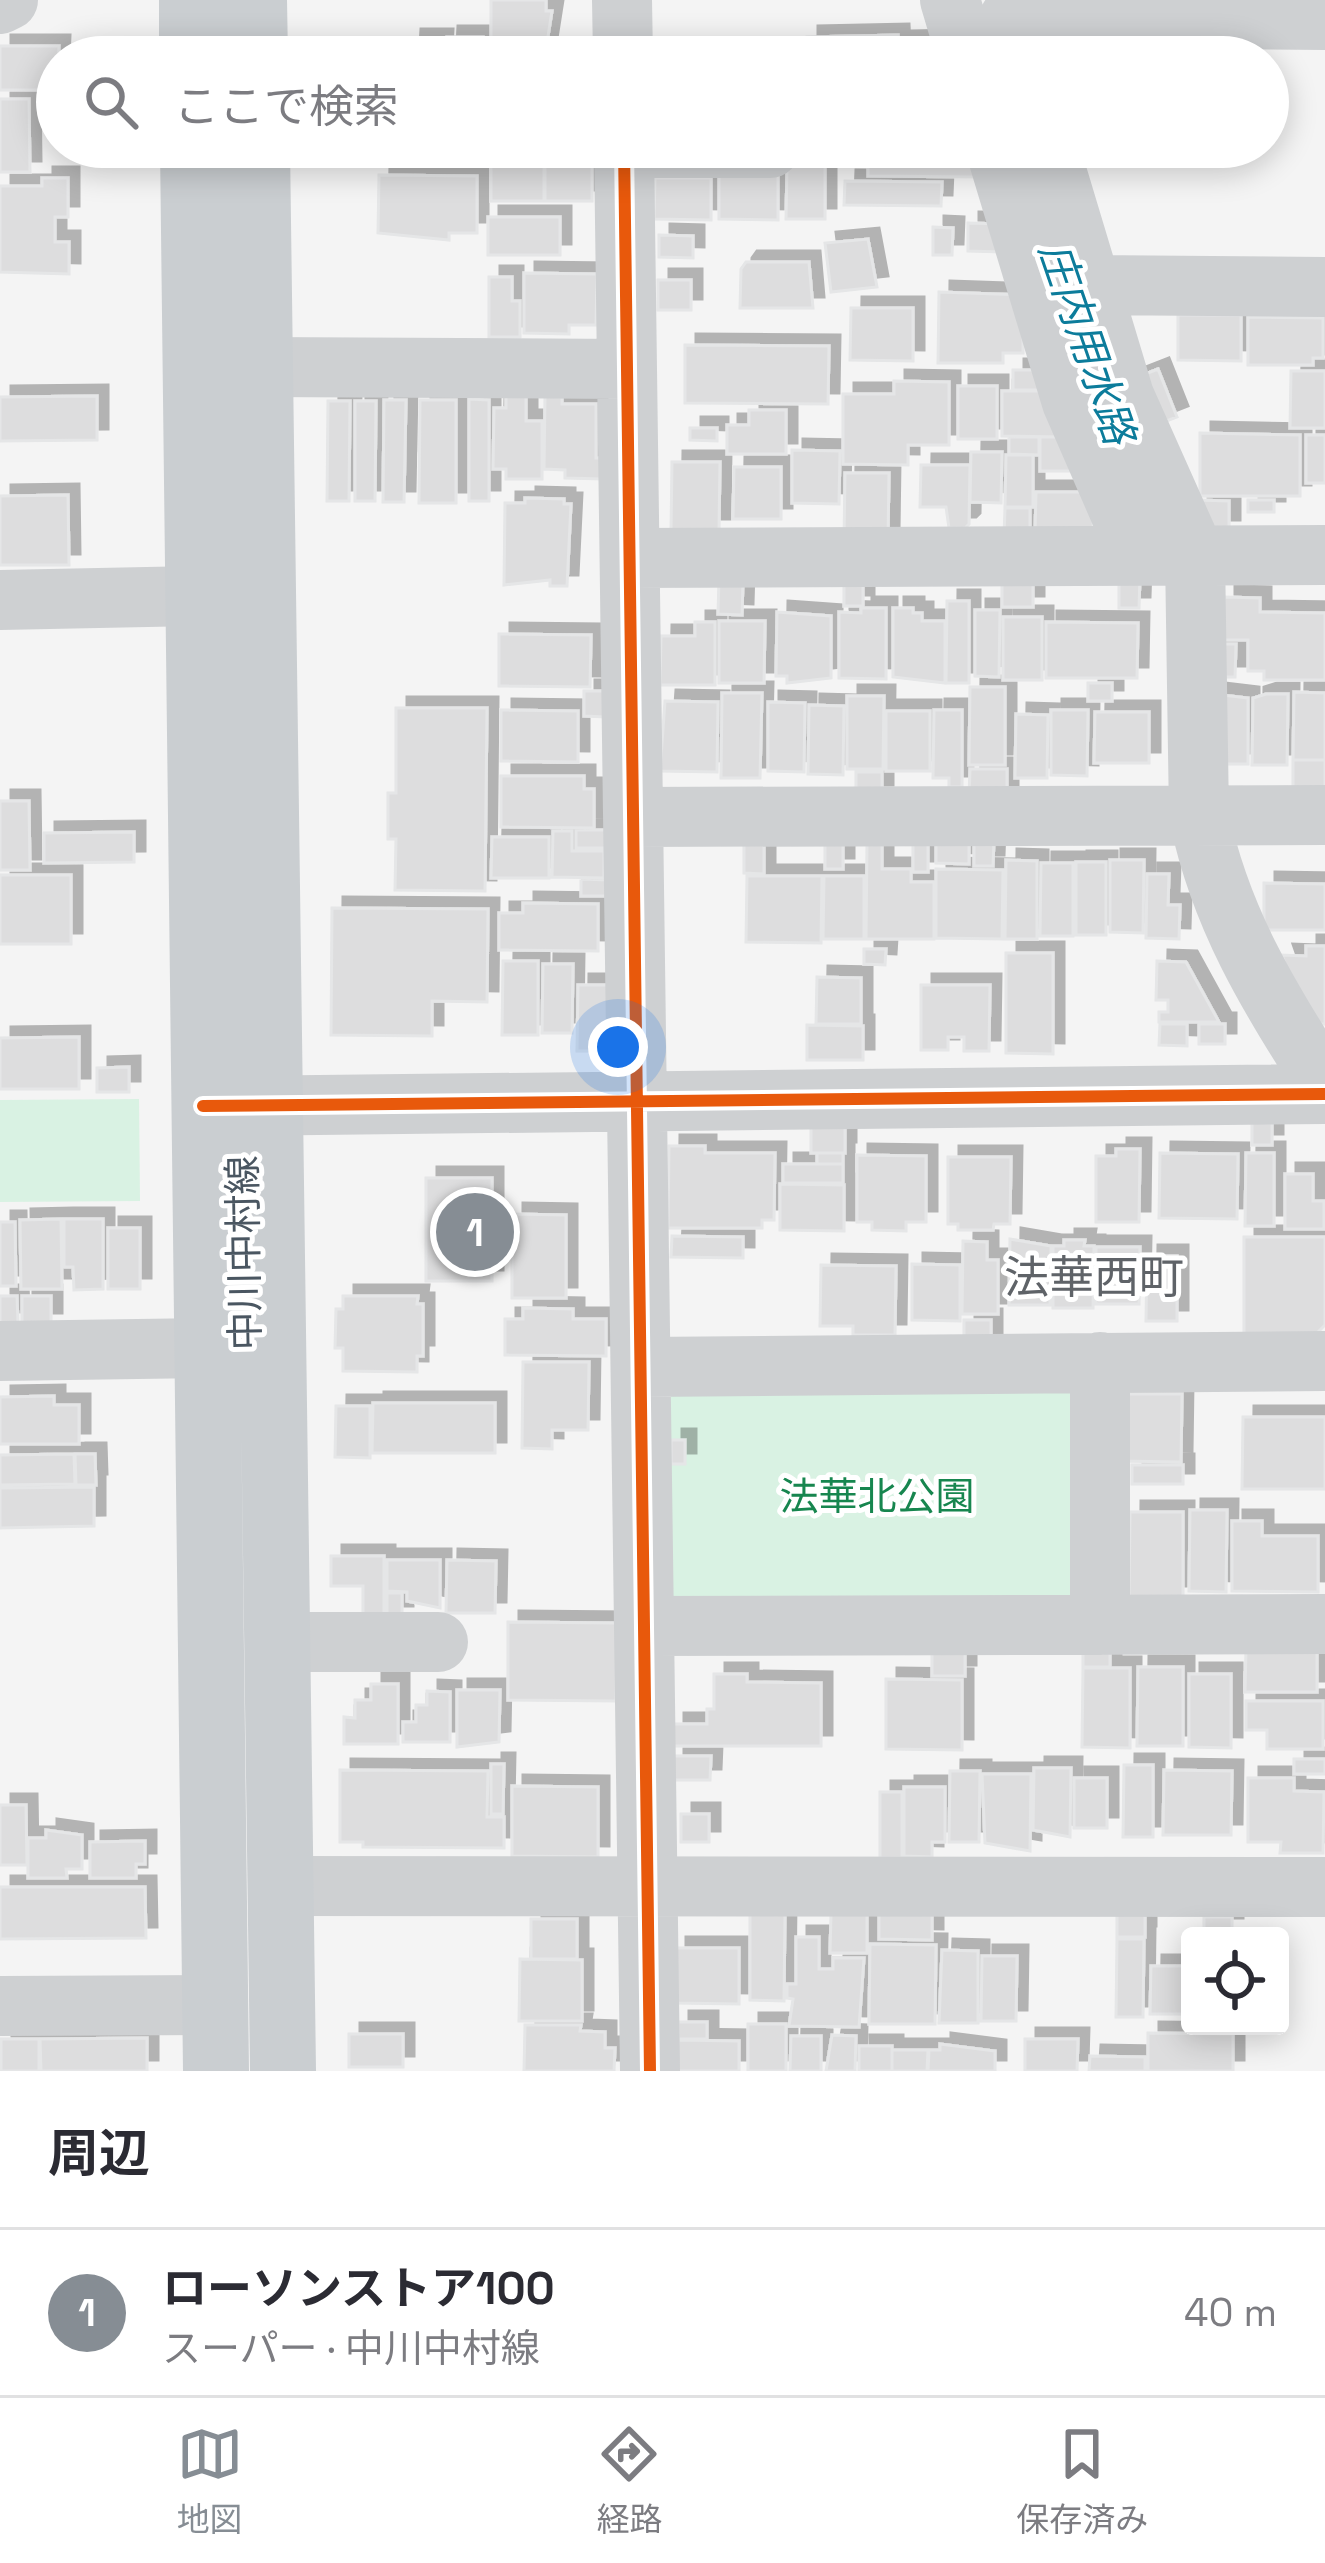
<!DOCTYPE html>
<html lang="ja">
<head>
<meta charset="utf-8">
<style>
	:root { --surface:#fff; --page:#f2f2f3; --text:#2b2b33; --muted:#7c7c81; --line:#e1e1e2; --accent:#868d94 }
	body { margin:0; font-family:"Space Grotesk","Noto Sans JP",sans-serif; background:var(--page); color:var(--text) }
	.controls { position:absolute; right:36px; bottom:36px; display:grid; overflow:hidden; border-radius:12px; box-shadow:0 6px 30px #0003 }
	.controls button { width:108px; height:108px; display:grid; place-items:center; padding:0; border:0; border-bottom:3px solid var(--line); background:var(--surface); color:var(--text); font:60px sans-serif }
	.you { position:absolute; left:618px; top:1047px; width:42px; height:42px; margin:-30px; border:9px solid #fff; border-radius:50%; background:#1a73e8; box-shadow:0 0 0 18px #1a73e833 }
	.badge { display:grid; place-items:center; width:78px; height:78px; border-radius:50%; background:var(--accent); color:#fff; font-size:39px; font-weight:700 }
	.pin { position:absolute; translate:-50% -50%; border:6px solid #fff; box-shadow:0 3px 12px #0006 }
	.list { margin:0; padding:0; list-style:none }
	h2 { display:flex; justify-content:space-between; align-items:center; height:156px; margin:0; padding:0 48px; font-size:51px }
	h2 small { font-size:39px; font-weight:400; color:var(--muted) }
	.list li { display:grid; grid-template-columns:78px 1fr auto; gap:36px; align-items:center; box-sizing:border-box; height:168px; padding:0 48px; border-top:3px solid var(--line) }
	.list b { display:block; font-size:45px; white-space:nowrap }
	.list p { margin:0; font-size:39px; white-space:nowrap; color:var(--muted) }
	.list em { font-size:39px; font-style:normal; color:var(--muted) }
	.icon { flex:none; width:66px; height:66px; fill:none; stroke:currentColor; stroke-width:2; stroke-linecap:round; stroke-linejoin:round }
	.map { position:relative; flex:none; width:1325px; height:2071px; overflow:hidden }
	.search { position:absolute; background:var(--surface); box-shadow:0 6px 30px #0003; left:36px; right:36px; top:36px; height:132px; display:flex; align-items:center; gap:30px; box-sizing:border-box; padding:0 42px; border-radius:66px; color:var(--muted); font-size:45px }
	.sheet { height:324px; background:var(--surface) }
	nav { display:flex; justify-content:space-around; align-items:center; box-sizing:border-box; height:168px; border-top:3px solid var(--line); background:var(--surface); font-size:33px; color:var(--muted) }
	nav a { display:grid; justify-items:center; gap:6px }
	nav .on { color:var(--accent) }
	.map>svg:first-child { display:block }
</style>
</head>
<body>
<div class="map">
<svg width="1325" height="2071" viewBox="0 0 1325 2071">
	<defs>
		<filter id="shadow"><feDropShadow dx="11" dy="-11" stdDeviation="0" flood-color="#0004"/></filter>
	</defs>
	<rect width="100%" height="100%" fill="#f4f4f4"/>
	<path fill="#d9f2e3" d="M139,1099l1,102 -140,1v-102z
		M1068,1380l19,19v193l-24,20 -396,-15 -1,-196 20,-18z"/>
	<path fill="#ddddde" stroke="#e5e6e7" stroke-width="3" filter="url(#shadow)" d="M491,0h55v11h6l-6,38h-55z
		M898,35l1,22h-92v-20z
		M447,37h36l-1,20h-36z
		M1128,37l73,1v19h-73z
		M410,40h32l-1,17h-32z
		M946,41v16h-44l-1,-15z
		M0,46h59l-2,44h-57z
		M491,51h46v6h-46z
		M0,99h29l1,73h-30z
		M920,151h49l8,26 -109,-1v-17l28,1v-5z
		M545,160h47v41h-47z
		M491,165h53v36h-53z
		M787,166h38v53h-39z
		M719,174h59v46l-59,-1z
		M379,175l98,1v57h-28v7l-71,-7z
		M42,178h26v39h-13v25h14v32l-69,-2v-86h42z
		M655,178h56v42l-57,-1z
		M845,181l97,1 -1,24 -97,-1z
		M488,217h72v38h-72z
		M968,223l34,1v28l-34,-1z
		M933,227l20,1 -1,27h-19z
		M659,235l34,1v22l-34,-1z
		M868,239l9,48 -46,5 -6,-49z
		M746,262h63l4,46h-73l1,-39z
		M524,273l73,1 -1,51h-27v9l-45,-1z
		M489,277h23v24h8v36h-31z
		M658,280h33v30h-33z
		M939,292l84,3v58h-20v10h-65z
		M851,308h62v53l-63,-1z
		M1178,315h63v46l-63,-1z
		M1248,317l75,1v40h-10v7h-65z
		M685,345l144,1 -1,58 -143,-1z
		M1158,369l19,48 -26,10 -19,-48z
		M1013,370h33v20h-33z
		M1291,371h34v57h-35z
		M894,381l55,1v63h-41v20l-65,-1v-70h51z
		M958,386h39v53h-39z
		M1002,391h53l7,46 -60,-1z
		M506,394h20v27h16v58h-36v-10h-13l1,-61h12z
		M97,396v44l-97,1v-44z
		M545,396l17,1v7h34v54h6v21l-37,-1v-8l-21,-1z
		M469,399l20,1v101h-20z
		M384,400h22l-2,102h-21z
		M420,400h36v103h-37z
		M328,401h22l-1,100h-22z
		M355,401h21l-1,100h-20z
		M749,410h37v44h-59v-29h22z
		M690,428h27v13l-27,-1z
		M1200,433l100,2v61h-100z
		M1306,435h19v48h-19z
		M1009,437h30v18l-30,-1z
		M1040,437h31v34h-31z
		M792,450l48,1 -1,53 -47,-1z
		M971,452h31l-1,51 -31,-1z
		M1006,455h27v52h-28z
		M672,462h48l-1,68h-48z
		M921,465h49l-1,59 -4,4h-16l-3,-21h-26z
		M734,467h47v52h-48z
		M845,473h44l-1,67h-44z
		M1036,492h58l-1,41h-58z
		M68,495l1,70h-69v-69z
		M525,498l39,1v5h7l-4,82h-17v-6l-46,5 1,-82h20z
		M1197,500l32,1v30h-32z
		M1248,500h26v12h-26z
		M1005,508h25v29h-26z
		M1119,575l21,1 -1,32h-20z
		M1002,576h31v31h-31z
		M844,578h19v28h-19z
		M719,579l24,1 -1,35 -24,-1z
		M1224,597l36,1v14l65,1v67h-61v-9h-16v-31h-24z
		M947,601h22v82h-23z
		M861,608h25v71l-47,-1v-66l22,1z
		M893,608h20v5h9v8h23v62l-52,-6z
		M975,610h25l-1,67 -24,-1z
		M777,612l54,4v62l-44,5v-7h-11z
		M1003,617h39v63h-39z
		M719,621h46l-1,62h-45z
		M695,622h20v63h-55l1,-49h34z
		M1046,622l92,1 -1,55h-91z
		M499,634l92,1 -1,52 -91,-1z
		M1208,644h28l-1,33h-27z
		M1088,683h24v18h-24z
		M970,687h35v78h-36z
		M584,691h21v26l-21,-1z
		M1294,692l31,1v67h-32z
		M722,693h40l-2,85h-39z
		M1214,694l34,4v66h-38z
		M1266,694h22l-1,71h-35l1,-67z
		M847,696h37l-1,73h-36z
		M665,701l53,1 -1,70 -57,-1z
		M768,702l37,1 -1,69 -36,-1z
		M809,705l35,1 -1,69 -35,-1z
		M396,708h91l-2,183 -90,-1 1,-51h-8v-46h8z
		M501,710l77,1v51l-77,-1z
		M934,710h28v77h-13v-9h-16z
		M1051,710h37l-1,66 -36,-1z
		M886,711h44v60h-44z
		M1095,712h54v51h-55z
		M1016,714l32,1 -1,63h-32z
		M1293,760h32v30h-32z
		M970,769h37v27h-38z
		M856,772h26v24h-26z
		M501,776h83v13h10v39l-93,-1z
		M0,801h29l1,69h-30z
		M576,830h30v18h-30z
		M553,831h19v20h32v27l-52,-1z
		M134,832v30l-90,1v-30z
		M492,837h57v41h-58z
		M936,839h33v25l-33,-1z
		M974,839h20l-1,27h-19z
		M913,841h15v31h-15z
		M744,842h20v32l-20,-1z
		M825,843h18v26h-18z
		M867,844h15v25h29v13h23v57h-68z
		M1006,860l31,1v78h-32z
		M1110,860h34l-1,73 -33,-1z
		M1076,862h30v73h-30z
		M1041,863h32v73h-33z
		M936,869l67,1 -1,69 -66,-1z
		M1147,874h22l-1,31h12l-1,34 -33,-1z
		M0,875h71v69h-71z
		M747,876h75l-1,67 -75,-1z
		M824,876h40v63h-41z
		M581,879l27,1v16h-27z
		M1264,883l61,1v46h-61z
		M523,903l75,1v47l-99,-1v-37h24z
		M332,908l156,1 -1,93 -55,-1v35l-101,-1z
		M1306,946h19v78h-19l-24,-69 24,1z
		M864,949h22l-1,16 -21,-1z
		M1006,953h47v101l-47,-1z
		M503,961h35v74h-36z
		M1157,961l29,1 33,60h-60v-10h9v-12h-12z
		M543,964h30l-1,69h-30z
		M817,977l44,1v46h-45z
		M578,985h32v66h-33z
		M921,985h69l-1,66h-25v-14h-16v13h-27z
		M1160,1024h27v22l-28,-1z
		M1199,1024h26v20h-26z
		M807,1025l56,1v34h-56z
		M79,1037v52h-79v-51z
		M129,1067v25h-32v-24z
		M811,1119h34v34h-34z
		M1252,1122l20,1v22h-20z
		M669,1146h36v7h70l-1,67h-12v8h-94z
		M1116,1149h24l-1,73h-43v-66h20z
		M817,1153h26v11h-26z
		M1160,1153l78,1 -1,65 -78,-1z
		M1246,1153h28v73h-29z
		M857,1155l69,1v66h-20v9l-34,-1v-8h-15z
		M948,1157h63l-1,67h-16l-1,6h-35v-6h-10z
		M783,1164h60v19h-60z
		M1285,1174h28v27h11v28h-39z
		M426,1178h66v103h-66z
		M780,1184l64,1v46l-64,-1z
		M512,1214l54,1v83h-54z
		M61,1219l1,70h-41l-1,-69z
		M64,1219h39v70l-29,1 -1,-23h-9z
		M0,1222h15l1,64h-16z
		M108,1228h32v61h-32z
		M672,1236l71,1v21l-72,-1z
		M1244,1237h81v88l-10,10 -71,-1z
		M1010,1239l41,7 -1,59h-41z
		M1064,1240h21l-1,6h10l-1,62h-40v-62h11z
		M963,1241l24,1v18h11v54h-36z
		M1096,1247h44l-1,57h-43z
		M1147,1256h30v65h-31z
		M912,1264l48,1v56l-48,-1z
		M821,1265l75,1 -1,69h-42v-9h-33z
		M0,1296h17l1,27h-18z
		M22,1296h29v28h-29z
		M343,1296h75l-1,8h6v52h-6v16l-74,-1v-23h-8l1,-39h7z
		M523,1308l50,1v10h33v37l-101,-1v-36h18z
		M964,1320h27v24h-27z
		M523,1362h66l-1,68h-36v19l-30,-1z
		M1119,1394h63l-1,68 -63,-1z
		M54,1396v9h25v39h-79v-47z
		M373,1403h122v50h-123z
		M336,1406h34v52l-35,-1z
		M1243,1417h82v72h-83z
		M671,1440h14v24h-14z
		M74,1454l1,30 -75,1v-30z
		M75,1454h20l1,31h-20z
		M1132,1465h51v19h-51z
		M94,1487v39l-94,2v-40z
		M1190,1510h37l-1,82 -37,-1z
		M1130,1512h53v85h-54z
		M1232,1521h30v15h56v56l-86,-1z
		M331,1556h53v60h-21v-30h-32z
		M387,1560h53v48l-33,-7v-9l-20,-1z
		M447,1560l49,1 -1,52h-49z
		M387,1593h15v24h-15z
		M508,1622l109,1 -1,78 -108,-1z
		M1083,1640l27,1v26h-27z
		M932,1643h33v33h-33z
		M1246,1649l71,1v42h-72z
		M1138,1667h45v79h-46z
		M1083,1668h47v80l-48,-1z
		M714,1674h33v8l74,1v63h-148v-22h34v-15h7z
		M1189,1674h42v74l-42,-1z
		M886,1679l76,1v70l-76,-1z
		M371,1684h27v60h-54v-27l11,1v-18h16z
		M457,1690h43l-1,52 -42,5z
		M427,1691l23,1v50h-47v-20h13v-17h11z
		M1246,1701h77v48h-56v-19h-21z
		M673,1756h38l-1,24h-37z
		M1294,1759h31v15h-31z
		M491,1764h13l-1,50h-12z
		M1124,1765h29v72h-30z
		M1034,1768h37l-1,69 -37,-7z
		M340,1770l148,1 -1,46h17v31l-141,-1v-5h-23z
		M1164,1770l68,1 -1,64h-68z
		M950,1771h30l-1,71h-30z
		M982,1774h49l-1,77 -45,-8z
		M1074,1778h33v50h-33z
		M1248,1778h46v13l30,1 -1,61h-43l1,-11h-33z
		M512,1786l86,1v70l-86,-1z
		M904,1787h41v55h-13v15l-28,-1z
		M880,1792h22v66h-22z
		M0,1805h26l1,60h-27z
		M681,1814h28v28h-28z
		M46,1830l36,5v34h-16l1,9h-39v-40h18z
		M145,1841v23h-9v14h-46v-36z
		M0,1887h145l1,51 -146,1z
		M750,1913h35l-1,88 -34,-1z
		M831,1914h36v39h-37z
		M879,1914h53v26l-53,-1z
		M1117,1914h28v23h-28z
		M1204,1917h28v12h-28z
		M531,1919h46v40h-46z
		M796,1937h23v32h14v-11h31l-5,69 -70,-1 4,-27 -6,-1v-14h9z
		M1117,1939h27l-1,78h-27z
		M870,1944l66,1 -1,79h-66z
		M675,1948h64v56l-64,-1z
		M942,1950l36,1v72h-39z
		M982,1956h35l-1,65h-35z
		M520,1959l62,1v61h-63z
		M1151,1966h34v48h-35z
		M678,2022h29v17h-29z
		M748,2024h38v47h-38z
		M525,2025h56l-1,6 25,1v16h10l-1,23h-90z
		M1148,2033l85,1v37h-85z
		M349,2034h54v33h-54z
		M832,2035l24,1 -1,35h-29z
		M791,2036h30v35h-31z
		M147,2038v33h-106l-1,-32z
		M1,2039h38v32h-38z
		M1025,2039h53l-1,32h-52z
		M678,2040l61,1v30h-62z
		M940,2044l55,7v20h-67l1,-21h11z
		M859,2046h33v25h-33z
		M892,2050h36l-1,21h-35z
		M1090,2056l55,1v14h-56z"/>
	<g fill="none" stroke-linecap="round" stroke-linejoin="round">
		<path stroke="#ced0d2" stroke-width="60" d="M622,0l1,57
			M950,0l17,57
			M0,4l8,-4
			M1010,17l315,3
			M624,147l26,1924
			M995,147l77,255 67,154
			M1049,147l75,249 71,159 4,261c22,105 70,180 126,269
			M624,148h146
			M1091,285l234,2
			M261,367l366,2
			M630,558l695,-3
			M0,600l196,-4
			M634,817l691,-2
			M221,1106l1104,-12
			M0,1351l206,-3
			M1100,1362v263
			M644,1367l681,-6
			M646,1626l679,-2
			M278,1642h160
			M281,1886l1044,1
			M0,2006l215,-1"/>
		<path stroke="#caced1" stroke-width="66" d="M192,0v57
			M254,0l1,57
			M193,147l23,1924
			M257,147l26,1924"/>
		<defs>
			<path id="cycleway" d="M624,147l26,1924
				M203,1106l1122,-12"/>
		</defs>
		<use href="#cycleway" stroke="#fff" stroke-width="20"/>
		<use href="#cycleway" stroke="#e8590c" stroke-width="12"/>
	</g>
	<g text-anchor="middle" dominant-baseline="central" stroke-width="10" stroke-linejoin="round" paint-order="stroke">
		<g font-size="39" fill="#4a5661" stroke="#fff">
			<text transform="translate(244 1253) rotate(-91)">中川中村線</text>
		</g>
		<g font-size="39" fill="#17864f" stroke="#fff">
			<text x="877" y="1496">法華北公園</text>
		</g>
		<g font-size="42" font-style="italic" fill="#0c7c9b" stroke="#fff">
			<text transform="translate(1087 343) rotate(71)">庄内用水路</text>
		</g>
		<g font-size="45" fill="#5f6368" stroke="#fff">
			<text x="1094" y="1277">法華西町</text>
		</g>
	</g>
</svg>
<div class="controls">
<button><svg class="icon" aria-label="locate" viewBox="0 0 24 24"><circle cx="12" cy="12" r="6"/><path d="M12 2v4M12 18v4M2 12h4M18 12h4"/></svg></button>
</div>
<div class="you"></div>
<div class="pin badge" style="left:475px;top:1232px">1</div>
<div class="search"><svg class="icon" aria-label="search" viewBox="0 0 24 24"><circle cx="10" cy="10" r="6"/><path d="M15 15l6 6"/></svg>ここで検索</div>
</div>
<section class="sheet">
<h2>周辺<small></small></h2>
<ul class="list">
<li><span class="badge">1</span><div><b>ローソンストア100</b><p>スーパー · 中川中村線</p></div><em>40 m</em></li>
</ul>
</section>
<nav>
<a class="on"><svg class="icon" aria-label="map" viewBox="0 0 24 24"><path d="M3 6l6-2 6 2 6-2v14l-6 2-6-2-6 2zM9 4v14M15 6v14"/></svg>地図</a>
<a><svg class="icon" aria-label="directions" viewBox="0 0 24 24"><path d="M12 3l9 9-9 9-9-9zM9 14v-3h6M13 9l2 2-2 2"/></svg>経路</a>
<a><svg class="icon" aria-label="saved" viewBox="0 0 24 24"><path d="M7 4h10v16l-5-4-5 4z"/></svg>保存済み</a>
</nav>
</body>
</html>
